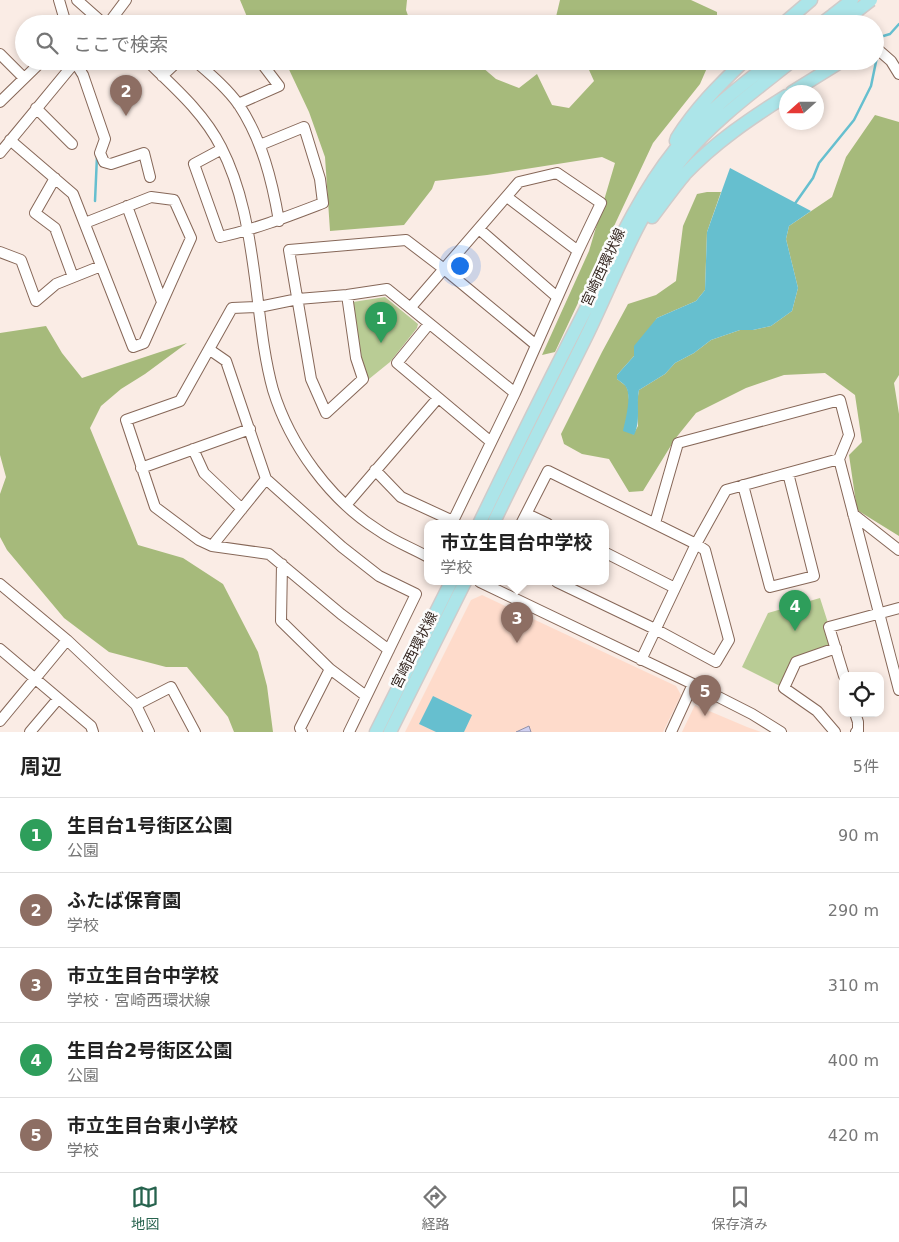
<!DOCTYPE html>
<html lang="ja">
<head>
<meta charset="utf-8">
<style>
	:root { --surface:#fff; --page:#f2f2f2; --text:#222; --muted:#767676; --line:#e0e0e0; --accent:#27634e }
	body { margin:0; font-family:"DejaVu Sans","Noto Sans JP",sans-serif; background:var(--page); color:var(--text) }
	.controls { position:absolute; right:15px; bottom:15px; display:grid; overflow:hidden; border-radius:10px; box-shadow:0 2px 8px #0003 }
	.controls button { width:45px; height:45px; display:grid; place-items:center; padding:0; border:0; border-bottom:1px solid var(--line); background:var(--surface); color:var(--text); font:25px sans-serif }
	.compass { position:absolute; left:779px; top:85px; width:45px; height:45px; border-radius:50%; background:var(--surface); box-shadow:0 2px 8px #0003; rotate:249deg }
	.you { position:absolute; left:459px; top:265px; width:18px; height:18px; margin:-12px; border:4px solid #fff; border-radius:50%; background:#1a73e8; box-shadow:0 0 0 8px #1a73e833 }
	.badge { display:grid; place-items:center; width:32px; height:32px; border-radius:50%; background:var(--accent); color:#fff; font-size:16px; font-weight:700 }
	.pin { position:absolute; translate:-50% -41px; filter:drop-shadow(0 1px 2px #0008) }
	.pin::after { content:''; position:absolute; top:26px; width:18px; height:15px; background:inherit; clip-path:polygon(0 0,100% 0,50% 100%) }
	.popup { position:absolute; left:424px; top:520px; width:185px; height:65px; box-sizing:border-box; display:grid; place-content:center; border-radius:10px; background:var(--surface); filter:drop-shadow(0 1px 4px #0005); font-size:16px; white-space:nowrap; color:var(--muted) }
	.popup b { font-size:19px; color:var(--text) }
	.popup::after { content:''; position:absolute; left:50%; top:100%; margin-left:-10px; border:10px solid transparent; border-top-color:var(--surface) }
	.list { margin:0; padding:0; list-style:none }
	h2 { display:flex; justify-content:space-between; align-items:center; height:65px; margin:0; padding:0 20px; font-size:21px }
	h2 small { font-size:16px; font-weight:400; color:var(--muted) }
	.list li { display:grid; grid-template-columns:32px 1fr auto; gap:15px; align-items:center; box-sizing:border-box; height:75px; padding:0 20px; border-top:1px solid var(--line) }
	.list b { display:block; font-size:19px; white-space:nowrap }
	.list p { margin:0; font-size:16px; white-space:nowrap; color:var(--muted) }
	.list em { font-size:16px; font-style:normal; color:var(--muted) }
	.icon { flex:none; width:28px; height:28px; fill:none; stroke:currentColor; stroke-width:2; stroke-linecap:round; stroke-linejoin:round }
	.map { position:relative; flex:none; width:899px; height:732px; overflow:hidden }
	.search { position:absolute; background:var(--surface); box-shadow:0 2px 8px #0003; left:15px; right:15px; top:15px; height:55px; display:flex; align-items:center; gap:12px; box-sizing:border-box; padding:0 18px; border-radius:28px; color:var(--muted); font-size:19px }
	.sheet { height:440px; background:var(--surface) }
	nav { display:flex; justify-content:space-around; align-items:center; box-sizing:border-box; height:70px; border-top:1px solid var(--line); background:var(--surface); font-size:14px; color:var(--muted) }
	nav a { display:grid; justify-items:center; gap:2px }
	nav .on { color:var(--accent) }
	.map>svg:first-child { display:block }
</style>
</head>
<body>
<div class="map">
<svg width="899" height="732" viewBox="0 0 899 732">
	<rect width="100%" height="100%" fill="#faece5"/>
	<path fill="#fedbcb" d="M482,595l194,91 5,9 -18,37h-258l66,-132z
		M695,705l52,22 14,5h-79z"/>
	<path fill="#b9cc95" d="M385,297l33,27 -1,4 -27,34 -21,17 -10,-21 -6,-56z
		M820,598l16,50 -40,14 -12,26 -42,-21 26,-54z"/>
	<path fill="#a6ba7b" d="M240,0h167l-1,10 5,14h-161z
		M560,0h131l26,12v12h-159l-3,-3z
		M285,61h190l21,18 23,9 18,-14 15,31 17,3 25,-27 -9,-20h125l-10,23 -47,59 -98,209 -13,3 47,-104 26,-88 -13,-6 -115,18 -52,6 -3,8 -28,36 -74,6 -5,-74 -16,-45z
		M875,115l24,7v253l-5,8 5,31v122l-42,-26 -8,-55 13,-13 -7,-47 -30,-22 -41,2 -38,13 -50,25 -21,26 -32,52 -14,1 -20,-33 -27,-5 -18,-10 -3,-10 41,-82 26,-48 28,-9 20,-14 7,-55 14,-32 10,-2h14l-14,40 -2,58 -9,11 -39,17 -23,38 -17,19v4l9,7 2,5 5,44 5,-9 -1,-24 2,-12 26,-16 10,-11 19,-10 17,-13 29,-10h13l18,-4 21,-15 6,-23 -12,-49 3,-13 43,-29 14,-40z
		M46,326l16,27 20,25 105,-35 -42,31 -24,15 -20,17 -11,22 48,117 45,13 40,26 35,68 9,34 6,46h-39l-6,-15 -41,-50h-21l-57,-15 -45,-34 -57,-68 -7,-13v-43l6,-17 -6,-22v-122z"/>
	<path fill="#66bfcf" d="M730,168l81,43 -22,15 -3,13 12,49 -6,23 -21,15 -18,4h-13l-29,10 -17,13 -19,10 -10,11 -26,16c-3,15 2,31 -5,45l-11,-4c2,-10 9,-34 3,-44 -1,-3 -6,-5 -9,-8v-4l17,-19v-10l23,-28 39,-17 9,-11 2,-58z
		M433,696l39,19 -8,17h-28l-17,-8z"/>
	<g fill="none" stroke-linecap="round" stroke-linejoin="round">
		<path stroke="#66bfcf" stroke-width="2.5" d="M879,47l1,-10 10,-3 9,-10
			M95,201l2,-45
			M794,205l19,-27 6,-15 35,-43 17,-34 7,-34"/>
	</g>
	<path fill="#cfcff0" stroke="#9191a8" d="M529,726l2,6h-15z"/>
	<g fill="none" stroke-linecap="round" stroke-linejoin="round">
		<defs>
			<path id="minor" d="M59,0l7,24
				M77,0l27,24
				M847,10l10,14
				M108,24l18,-24
				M875,47l16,14 8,13
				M0,54l24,24
				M147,61c27,26 57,52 74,86 21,41 28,86 34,131 5,37 8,76 18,112 17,55 57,110 105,140 15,11 34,18 50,27
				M195,61c15,13 32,27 44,44 23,35 33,75 40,116
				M75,62l8,13 22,64 -5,14 4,9 7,2 33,-11 6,24
				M162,76l16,-15
				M0,102l42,-41
				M238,104l41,-18 -19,-25
				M36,108l36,36
				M10,140l63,54 60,153 11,-4 47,-105 -17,-38 -23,-3 -66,26
				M222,149l-28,15 26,73c36,-8 69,-21 103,-34l-3,-24 -16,-52 -44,18
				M0,153l76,-92
				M55,178l-20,35 20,15 18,49
				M507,197l71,54
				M127,206l35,96
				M479,229l78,68
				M0,252l21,8 15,41 20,-17 45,-18
				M347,295l9,63 7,21 -37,34 -15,-34 -22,-129 117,-10 38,29 92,76
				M429,324l-32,39 94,79
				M210,350l16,11 40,118 76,68 37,29 37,18 -67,138
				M193,449l11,24 38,36
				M141,468l109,-39
				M375,470l26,27 52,24 62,-128 63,-142 23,-48 -44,-30 -38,9 -108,125
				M743,485l27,102 44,-11 -26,-103
				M346,505l92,-107
				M527,514l21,10
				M853,514l46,36
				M655,523l23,-80 162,-43 9,35 -10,24 60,231
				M521,524l27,-53 148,73 9,6 24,90 -13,22 -61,-33 -98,-47
				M212,546l54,-67
				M606,553l69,35
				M282,564l-1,57 49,48 36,27
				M480,582l213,102 59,30 29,18
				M0,584l67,56 69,65 13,27
				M0,649l91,77 2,6
				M389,650l-48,-36 -72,-60 -57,-8 -13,-6 -44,-33 -29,-87 54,-19 52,-93 27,-1 39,-8 49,-4 40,-6 128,104
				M641,660l55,-116 30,-54 113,-31
				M844,676l-15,-49 70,-19
				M136,705l35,-18 24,45
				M855,713l3,9v9l-2,1
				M0,721l67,-81
				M30,732l28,-33
				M302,732l-2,-4 30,-59
				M671,732l22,-48
				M835,732l-18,-21 -33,-23 12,-26 40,-14"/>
			<path id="major" d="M783,24l28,-24
				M821,24l12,-9
				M792,92l50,-31
				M676,141l1,-3c18,-29 42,-53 67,-77
				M652,217c11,-14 21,-29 33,-43 29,-31 66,-56 101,-78
				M479,524c36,-75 73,-149 111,-223 25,-52 49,-106 85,-151 27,-35 63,-62 98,-89
				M493,524c30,-63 63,-126 94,-189 29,-60 52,-125 95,-176 32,-39 71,-67 110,-98
				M376,732l75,-150
				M390,732l75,-150"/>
		</defs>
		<use href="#minor" stroke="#866758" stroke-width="12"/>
		<use href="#major" stroke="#cfcbca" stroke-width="15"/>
		<use href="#minor" stroke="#fff" stroke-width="10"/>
		<use href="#major" stroke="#ace5e9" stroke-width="12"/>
		<defs>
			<path id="major-bridge" d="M833,15l19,-15
				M840,24l31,-24"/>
		</defs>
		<use href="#major-bridge" stroke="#cfcbca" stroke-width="15" stroke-linecap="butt"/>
		<use href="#major-bridge" stroke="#ace5e9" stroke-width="12"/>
	</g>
	<g text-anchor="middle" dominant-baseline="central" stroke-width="5" stroke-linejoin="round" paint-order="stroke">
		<g font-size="14" fill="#352721" stroke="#fcfcfc">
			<text transform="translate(603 267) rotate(-65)">宮崎西環状線</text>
			<text transform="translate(414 650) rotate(-63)">宮崎西環状線</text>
		</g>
	</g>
</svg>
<div class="controls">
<button><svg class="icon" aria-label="locate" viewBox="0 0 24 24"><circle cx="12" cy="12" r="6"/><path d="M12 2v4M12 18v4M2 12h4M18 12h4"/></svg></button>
</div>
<svg class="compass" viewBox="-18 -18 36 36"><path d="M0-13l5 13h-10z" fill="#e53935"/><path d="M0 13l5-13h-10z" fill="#767676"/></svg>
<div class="you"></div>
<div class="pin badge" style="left:381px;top:343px;background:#2e9e5b">1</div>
<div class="pin badge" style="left:126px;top:116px;background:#8d6e63">2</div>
<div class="pin badge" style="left:517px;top:643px;background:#8d6e63">3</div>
<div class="popup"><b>市立生目台中学校</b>学校</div>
<div class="pin badge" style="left:795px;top:631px;background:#2e9e5b">4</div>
<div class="pin badge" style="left:705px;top:716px;background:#8d6e63">5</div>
<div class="search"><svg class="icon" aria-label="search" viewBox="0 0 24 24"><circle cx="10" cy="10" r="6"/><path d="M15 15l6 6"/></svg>ここで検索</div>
</div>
<section class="sheet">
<h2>周辺<small>5件</small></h2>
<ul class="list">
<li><span class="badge" style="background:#2e9e5b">1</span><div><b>生目台1号街区公園</b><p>公園</p></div><em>90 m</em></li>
<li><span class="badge" style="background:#8d6e63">2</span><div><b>ふたば保育園</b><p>学校</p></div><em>290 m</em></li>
<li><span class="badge" style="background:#8d6e63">3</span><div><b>市立生目台中学校</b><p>学校 · 宮崎西環状線</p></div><em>310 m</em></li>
<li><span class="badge" style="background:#2e9e5b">4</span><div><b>生目台2号街区公園</b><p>公園</p></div><em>400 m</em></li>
<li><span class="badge" style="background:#8d6e63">5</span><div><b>市立生目台東小学校</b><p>学校</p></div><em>420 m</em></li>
</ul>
</section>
<nav>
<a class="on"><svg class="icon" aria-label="map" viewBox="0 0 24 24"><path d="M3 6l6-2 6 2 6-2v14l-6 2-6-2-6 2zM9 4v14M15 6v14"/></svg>地図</a>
<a><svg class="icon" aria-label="directions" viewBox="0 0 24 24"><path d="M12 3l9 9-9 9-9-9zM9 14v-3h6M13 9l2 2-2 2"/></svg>経路</a>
<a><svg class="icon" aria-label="saved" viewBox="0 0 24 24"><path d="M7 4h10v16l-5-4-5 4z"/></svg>保存済み</a>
</nav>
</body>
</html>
